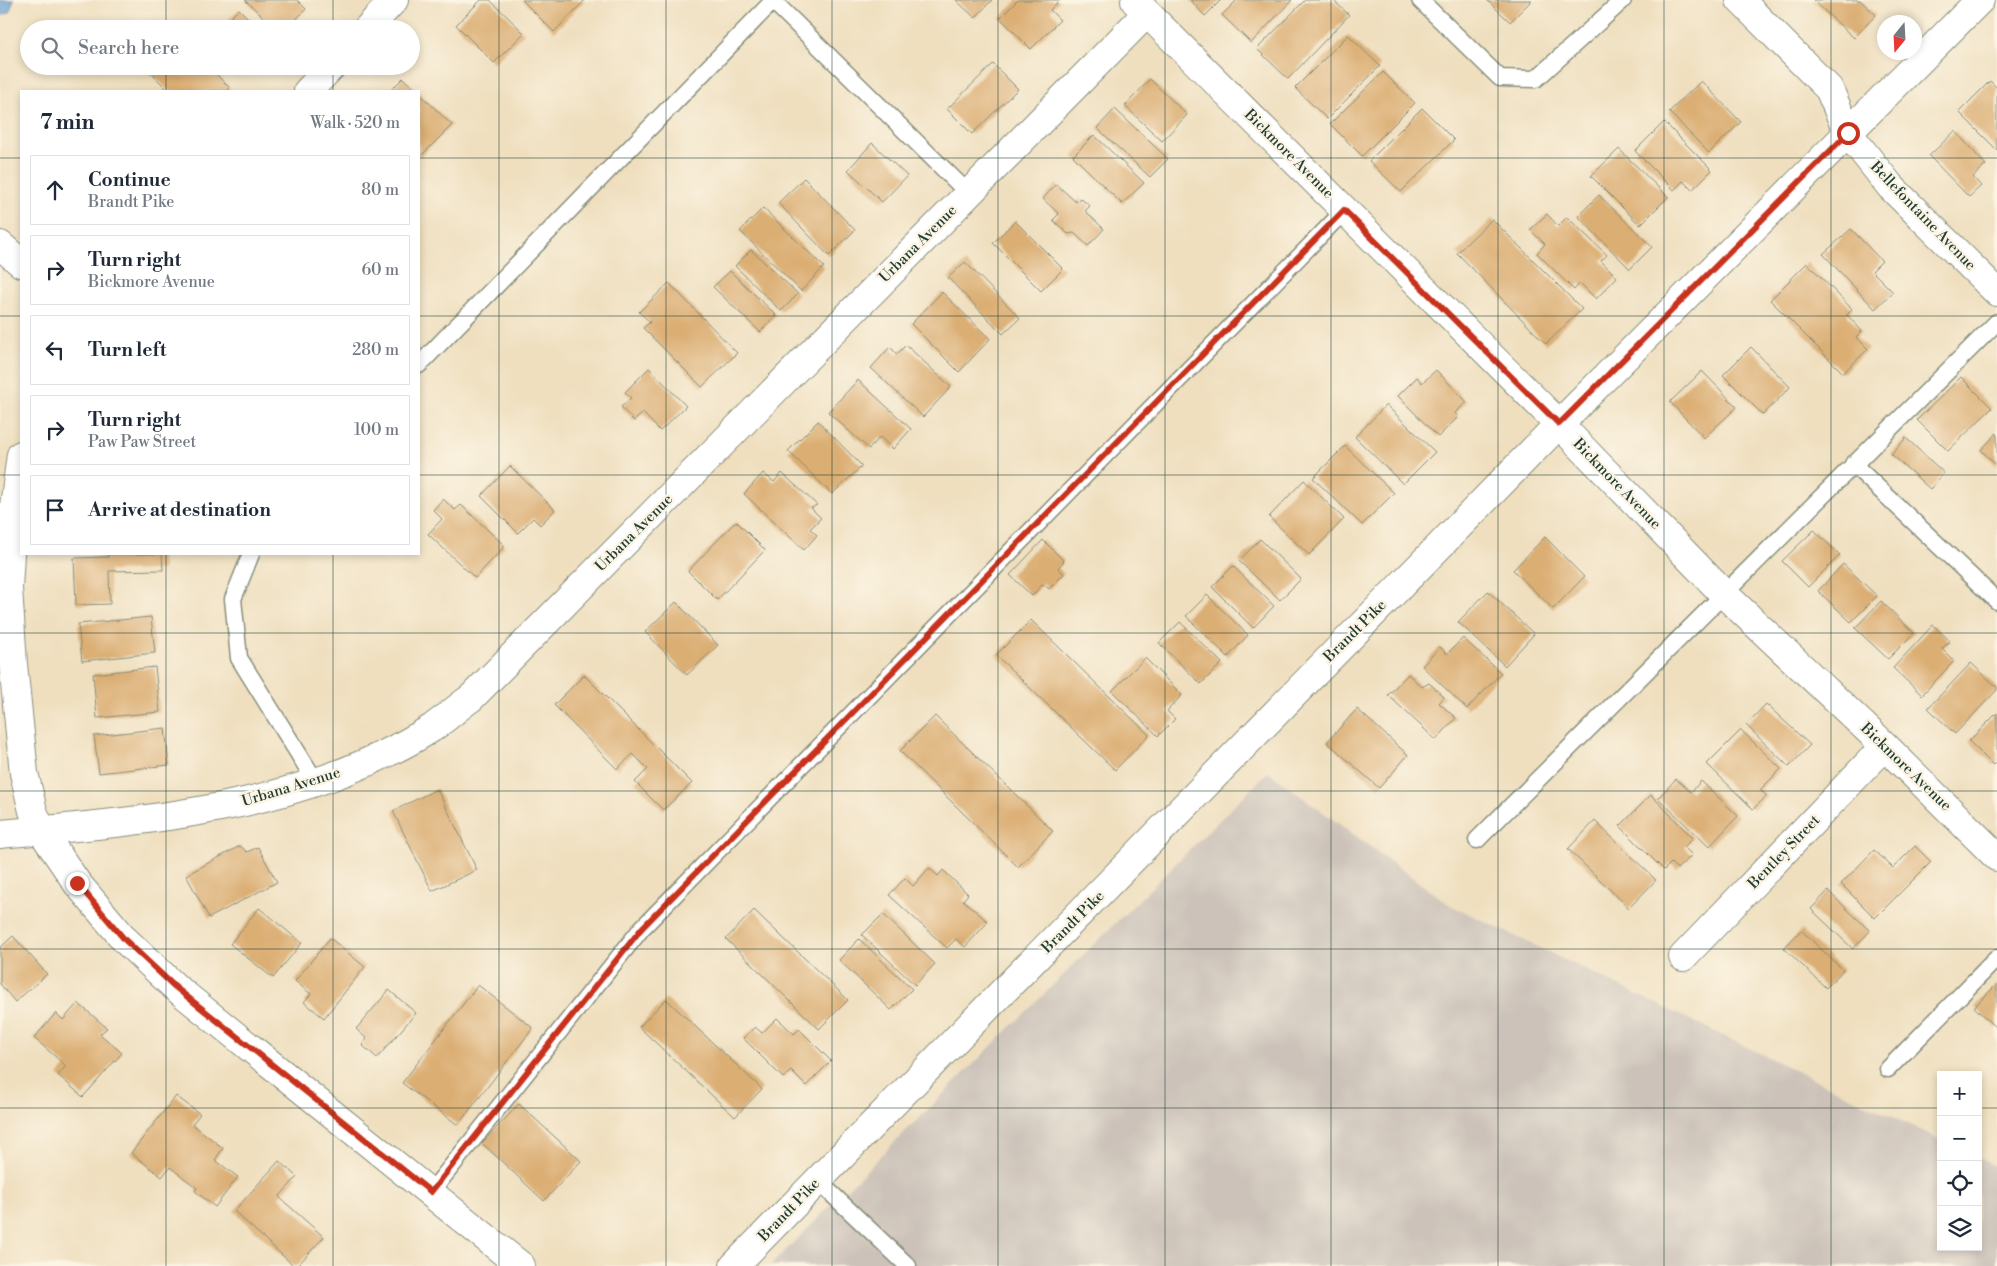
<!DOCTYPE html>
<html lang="en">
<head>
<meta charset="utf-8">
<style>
	:root { --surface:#fff; --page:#f2f2f3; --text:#1f2937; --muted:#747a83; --line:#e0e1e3 }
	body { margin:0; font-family:"Libre Bodoni",serif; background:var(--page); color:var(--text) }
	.controls { position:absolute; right:15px; bottom:15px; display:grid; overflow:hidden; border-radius:0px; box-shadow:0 2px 8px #0003 }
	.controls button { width:45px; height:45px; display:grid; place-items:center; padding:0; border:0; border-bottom:1px solid var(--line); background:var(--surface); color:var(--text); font:25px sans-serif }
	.compass { position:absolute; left:1877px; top:15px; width:45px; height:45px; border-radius:50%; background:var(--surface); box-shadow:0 2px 8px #0003; rotate:198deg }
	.stop { position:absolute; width:15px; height:15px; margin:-11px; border:4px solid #c8321e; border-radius:50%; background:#fff }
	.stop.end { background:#c8321e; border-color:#fff; box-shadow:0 1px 5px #0008 }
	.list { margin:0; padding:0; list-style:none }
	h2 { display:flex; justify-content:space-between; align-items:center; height:65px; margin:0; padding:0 20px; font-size:21px }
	h2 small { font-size:16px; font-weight:400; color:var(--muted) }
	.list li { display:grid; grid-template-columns:32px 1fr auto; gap:15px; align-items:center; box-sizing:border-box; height:70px; margin:0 10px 10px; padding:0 10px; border:1px solid var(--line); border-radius:0px }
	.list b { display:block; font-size:19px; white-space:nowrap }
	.list p { margin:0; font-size:16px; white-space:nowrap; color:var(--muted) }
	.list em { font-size:16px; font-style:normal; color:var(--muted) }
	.icon { flex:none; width:28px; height:28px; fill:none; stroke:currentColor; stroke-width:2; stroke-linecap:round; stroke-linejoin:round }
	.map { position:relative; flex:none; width:1997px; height:1266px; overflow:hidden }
	.search { position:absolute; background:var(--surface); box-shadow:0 2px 8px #0003; left:20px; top:20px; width:400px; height:55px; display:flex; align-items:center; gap:12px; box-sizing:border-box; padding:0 18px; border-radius:28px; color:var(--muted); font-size:19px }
	.panel { position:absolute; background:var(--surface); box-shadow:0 2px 8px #0003; left:20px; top:90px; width:400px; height:465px; border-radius:0px }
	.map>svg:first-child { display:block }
</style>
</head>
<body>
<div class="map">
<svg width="1997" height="1266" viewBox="0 0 1997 1266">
	<rect width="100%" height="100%" fill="#fcf5e5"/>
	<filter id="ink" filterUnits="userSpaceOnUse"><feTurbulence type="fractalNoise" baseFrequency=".02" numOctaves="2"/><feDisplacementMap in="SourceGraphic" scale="10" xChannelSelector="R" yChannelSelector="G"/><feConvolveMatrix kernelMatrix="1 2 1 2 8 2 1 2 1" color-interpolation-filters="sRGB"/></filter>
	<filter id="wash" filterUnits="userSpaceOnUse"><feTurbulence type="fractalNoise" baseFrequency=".0096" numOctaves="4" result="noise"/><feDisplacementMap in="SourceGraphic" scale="20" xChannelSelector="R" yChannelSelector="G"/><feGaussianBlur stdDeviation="1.12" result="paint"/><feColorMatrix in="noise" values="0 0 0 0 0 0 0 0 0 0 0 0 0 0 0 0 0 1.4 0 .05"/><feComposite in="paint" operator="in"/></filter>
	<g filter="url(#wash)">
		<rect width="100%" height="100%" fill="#efdfbf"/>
		<path fill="#ccc2b9" d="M1268,772l182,133 491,235v107h37v-89l19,9v99h-1227z"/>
		<path fill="#679ed5" stroke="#436e84" d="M0,0h14l-5,13 -9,3z"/>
		<g id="blocks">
			<path fill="#dbae73" d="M245,0h52l9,9 -19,20h-11z
				M481,0h9l34,33 -30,30 -38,-38z
				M522,0h63l-31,32z
				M956,0h36l-17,18z
				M1018,0h42l-10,10 10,10 -29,29 -31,-31z
				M1190,0h31l-16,16z
				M1237,0h55l-41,43 -29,-28z
				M1305,0h28l16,15 -61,64 -31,-30z
				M1487,0h45l-22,22z
				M1813,0h47l16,15 -22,23z
				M239,9l16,16 -4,4h-32z
				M1348,35l32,31 -53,53 -32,-31z
				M993,64l25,25 -46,45 -25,-25z
				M144,66h64l22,22 -3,3h-58z
				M1383,72l32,31 -53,53 -32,-32z
				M403,78l14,13h-27z
				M1150,79l37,36 -25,26 -37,-35z
				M1701,81l40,41 -32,31 -40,-41z
				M1990,81l7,7v62l-38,-38z
				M419,93l33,32 -32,32 -1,-1z
				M1422,108l32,32 -53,52 -32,-31z
				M1115,109l53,50 -18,18 -53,-49z
				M1664,122l48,48 -20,20 -9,-9 -9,9 -39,-39z
				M1955,131l31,34 -13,12 8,9 -12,11 -40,-41z
				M1094,135l50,48 -22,21 -49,-48z
				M872,143l35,33 -25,26 -34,-32z
				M1619,149l49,48 -28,28 -49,-49z
				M804,178l51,52 -26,26 -51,-53z
				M1056,184l20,18 4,-4 10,8 -5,5 19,18 -16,17 -14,-13 -6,1 -15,-14 6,-6 -16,-15z
				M1599,195l53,52 -22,22 -52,-53z
				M763,208l61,59 -23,24 -61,-60z
				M1547,214l11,12 9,-9 40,38 -6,6 16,16 -21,22 -16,-16 -6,7 -37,-37 8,-9 -15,-14z
				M1492,219l90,90 -36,35 -89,-91z
				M1015,221l48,48 -22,22 -48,-48z
				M1851,229l31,32 -10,10 21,21 -18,17 -52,-55z
				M751,250l47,44 -17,17 -46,-45z
				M965,262l55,56 -17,16 -55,-56z
				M1807,263l45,46 -5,6 15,16 -6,6 12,12 -25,24 -73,-73z
				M730,271l46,44 -16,17 -47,-45z
				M669,283l68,70 -35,34 -59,-59 7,-6 -11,-10z
				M942,292l48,47 -31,33 -48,-48z
				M906,345l45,42 -28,30 -52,-49 19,-21 7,7z
				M1751,347l39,40 -27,28 -40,-40z
				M649,368l37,38 -26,25 -17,-18 -9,8 -13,-14 10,-9 -6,-6z
				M1436,370l31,32 -12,11 3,4 -20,20 -40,-41 19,-19 5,6z
				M1702,371l35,36 -33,31 -34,-36z
				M1961,377l31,31 -44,43 -31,-31z
				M858,380l53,49 -18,20 -13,-12 -11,12 -41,-37z
				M1386,405l49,47 -32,32 -48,-47z
				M818,421l44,45 -30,28 -44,-43z
				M1997,433v33l-16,-16z
				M1906,438l38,35 -14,16 -39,-35z
				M1345,446l49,47 -32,32 -49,-47z
				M510,466l45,44 -15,15 -7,-7 -15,15 -37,-37z
				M763,473l11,9 8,-9 35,32 -6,3 10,10 -11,11 7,6 -13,15 -60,-56z
				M1304,480l40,39 -35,36 -40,-38z
				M443,499l12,11 6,-5 44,41 -30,32 -47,-44 14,-15 -9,-9z
				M736,521l29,29 -48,50 -29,-29z
				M1814,530l26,25 -32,32 -26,-26z
				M1545,537l39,40 -31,32 -40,-39z
				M1260,539l41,40 -21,21 -41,-39z
				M1043,540l21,21 -6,7 6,6 -15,15 -6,-5 -11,12 -22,-21z
				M108,554h54l1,16 -54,1 1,33 -34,1 -2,-47 34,-1z
				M1843,564l34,32 -26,26 -33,-31z
				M1233,566l41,40 -21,22 -41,-41z
				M1488,591l46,43 -29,32 -47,-44z
				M1207,595l41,40 -20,22 -42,-41z
				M1881,601l33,32 -26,26 -33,-31z
				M676,602l42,43 -31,30 -42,-43z
				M151,617l4,36 -73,8 -4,-37z
				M1031,620l118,115 -34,35 -119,-115z
				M1180,622l42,41 -21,21 -42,-41z
				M1933,625l17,16 -8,8 12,12 -32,34 -29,-27z
				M1463,638l38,35 -34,36 -45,-43 18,-19 7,7z
				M1145,658l37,37 -15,16 8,8 -17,17 -46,-45z
				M1971,663l26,24v3l-42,44 -27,-26z
				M155,667l5,45 -63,6 -4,-44z
				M1408,674l14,13 7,-4 15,14 -5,6 17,15 -20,22 -48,-45z
				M584,675l108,108 -29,27 -28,-28 13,-13 -15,-15 -16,15 -63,-64z
				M1766,704l44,41 -21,22 -43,-42z
				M1357,709l51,46 -29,33 -52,-46z
				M1997,713v48l-4,4 -24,-24z
				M935,716l118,115 -35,36 -118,-116z
				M165,728l4,37 -70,8 -5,-37z
				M1741,730l40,39 -21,21 7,6 -14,13 -46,-45z
				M1676,779l15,13 10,-11 37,35 -29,31 -51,-49z
				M437,789l40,81 -45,21 -39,-80z
				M1651,795l42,43 -9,9 8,8 -15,14 -6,-6 -7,7 -44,-44z
				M1595,821l61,59 -27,28 -61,-59z
				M240,846l7,6 11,-5 19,35 -68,36 -23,-43z
				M1915,846l16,16 -56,56 -34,-34 33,-34 19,18z
				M929,868l9,8 5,-6 25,24 -5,6 25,22 -23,25 -9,-8 -9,9 -58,-53 16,-17 8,8z
				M1828,891l42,40 -17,18 -42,-40z
				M259,908l43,35 -29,35 -43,-34z
				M754,910l94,90 -29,29 -93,-90z
				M883,914l52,50 -20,21 -53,-50z
				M1801,930l42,40 -17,18 -42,-40z
				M13,936l34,38 -32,28 -15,-18v-36z
				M330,938l35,29 -41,51 -20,-16 7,-8 -16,-13z
				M859,939l53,50 -21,21 -52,-50z
				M1997,984v45l-23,-22z
				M478,985l55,43 -75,97 -56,-42z
				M389,990l27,23 -39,45 -15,-13 5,-6 -11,-10z
				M666,999l96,90 -27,28 -96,-90z
				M78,1003l29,25 -7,6 22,19 -39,44 -25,-22 8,-9 -32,-28 22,-25 7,7z
				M777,1018l17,16 5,-5 32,32 -25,25 -15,-15 -8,7 -40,-40 12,-11 7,6z
				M176,1096l24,18 -8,10 31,24 -8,12 23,17 -23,30 -20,-16 2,-3 -27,-21 -8,10 -31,-24z
				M519,1104l62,57 -37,40 -62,-58z
				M279,1161l18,16 -18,20 45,40 -27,29h-3l-60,-55z"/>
		</g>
	</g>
	<g filter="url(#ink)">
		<use href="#blocks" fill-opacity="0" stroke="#878e7a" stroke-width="1"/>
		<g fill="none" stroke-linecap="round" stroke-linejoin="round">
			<defs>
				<path id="service" d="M772,0l197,194
					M1420,0l80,78 36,1 87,-79
					M419,365l354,-364
					M1853,464l144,137
					M251,554l-18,45 6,59 77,124
					M1477,840l520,-518
					M1888,1069l109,-111
					M817,1180l91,86
					M431,1192l211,-264 703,-718"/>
				<path id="minor" d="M1740,0l89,89 19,44 42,53 107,106
					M1135,1l424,423 164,169 162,153 112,111
					M367,29l27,-29
					M308,91l24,-25
					M0,245l21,18
					M21,455l-9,66 -4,67 5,76 11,109 9,38 8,19 36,53 48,57 50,47 346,279
					M0,834c148,-13 303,-25 432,-106 13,-9 26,-21 39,-30l676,-685
					M1683,957l202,-211"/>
				<path id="secondary" d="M734,1266l825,-842 421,-424"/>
			</defs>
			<use href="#service" stroke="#878e7a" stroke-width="19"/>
			<use href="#minor" stroke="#878e7a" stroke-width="30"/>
			<use href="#secondary" stroke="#878e7a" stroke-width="30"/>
			<use href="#service" stroke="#fff" stroke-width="16"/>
			<use href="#minor" stroke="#fff" stroke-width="28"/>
			<use href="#secondary" stroke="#fff" stroke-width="28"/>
		</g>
	</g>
	<g fill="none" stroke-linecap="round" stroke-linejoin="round" filter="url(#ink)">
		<path stroke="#c8321e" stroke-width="6" d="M77,883l48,57 50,47 256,205 211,-264 702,-718 215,214 289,-291"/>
	</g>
	<path fill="none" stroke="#1f3d34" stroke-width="1" stroke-opacity="0.55" d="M166,0v29M333,0v29M499,0v1266M666,0v1266M832,0v1266M998,0v1266M1165,0v1266M1331,0v1266M1498,0v1266M1664,0v1266M1831,0v1266M166,66v25M333,66v25M0,158h21M419,158h1578M0,316h21M419,316h1578M0,475h21M419,475h1578M166,554v712M333,554v712M0,633h1997M0,791h1997M0,949h1997M0,1108h1941M1978,1108h19"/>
	<g text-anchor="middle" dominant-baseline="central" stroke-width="5" stroke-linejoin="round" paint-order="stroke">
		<g font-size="15" fill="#1f3d34" stroke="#fcf5e5">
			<text transform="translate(1289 154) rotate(45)">Bickmore Avenue</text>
			<text transform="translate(1923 216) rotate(46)">Bellefontaine Avenue</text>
			<text transform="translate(918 244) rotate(-45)">Urbana Avenue</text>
			<text transform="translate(1617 484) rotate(46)">Bickmore Avenue</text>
			<text transform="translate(634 533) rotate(-45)">Urbana Avenue</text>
			<text transform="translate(1355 631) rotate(-45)">Brandt Pike</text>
			<text transform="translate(1906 767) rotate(44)">Bickmore Avenue</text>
			<text transform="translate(291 787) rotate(-17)">Urbana Avenue</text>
			<text transform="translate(1784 852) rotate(-46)">Bentley Street</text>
			<text transform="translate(1073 922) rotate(-45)">Brandt Pike</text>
			<text transform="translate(789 1210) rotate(-46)">Brandt Pike</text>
		</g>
	</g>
</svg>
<div class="controls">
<button>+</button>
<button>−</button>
<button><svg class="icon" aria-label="locate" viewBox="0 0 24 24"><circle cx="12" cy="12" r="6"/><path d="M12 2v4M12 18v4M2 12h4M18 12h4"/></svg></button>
<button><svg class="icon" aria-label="layers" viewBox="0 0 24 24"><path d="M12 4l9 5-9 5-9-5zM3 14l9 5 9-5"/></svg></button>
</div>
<svg class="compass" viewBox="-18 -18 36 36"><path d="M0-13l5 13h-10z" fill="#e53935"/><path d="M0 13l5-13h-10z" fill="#747a83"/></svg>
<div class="stop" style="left:1848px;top:133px"></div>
<div class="stop end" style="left:77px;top:883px"></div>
<div class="search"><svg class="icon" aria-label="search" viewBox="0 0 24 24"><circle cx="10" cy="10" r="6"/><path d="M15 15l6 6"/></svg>Search here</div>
<section class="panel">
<h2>7 min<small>Walk · 520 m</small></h2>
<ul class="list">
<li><svg class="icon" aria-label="ahead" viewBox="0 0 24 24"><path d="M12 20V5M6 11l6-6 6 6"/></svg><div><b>Continue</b><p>Brandt Pike</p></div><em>80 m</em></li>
<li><svg class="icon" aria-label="right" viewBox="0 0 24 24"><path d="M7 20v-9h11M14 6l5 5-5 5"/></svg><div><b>Turn right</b><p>Bickmore Avenue</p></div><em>60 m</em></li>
<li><svg class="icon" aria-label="left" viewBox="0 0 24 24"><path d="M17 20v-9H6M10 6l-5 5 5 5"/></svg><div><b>Turn left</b></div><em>280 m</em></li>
<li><svg class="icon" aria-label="right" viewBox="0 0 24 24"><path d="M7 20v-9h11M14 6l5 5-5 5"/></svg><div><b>Turn right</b><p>Paw Paw Street</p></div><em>100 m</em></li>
<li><svg class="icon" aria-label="arrive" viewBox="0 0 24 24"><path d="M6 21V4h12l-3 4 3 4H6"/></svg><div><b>Arrive at destination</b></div></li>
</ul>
</section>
</div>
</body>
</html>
